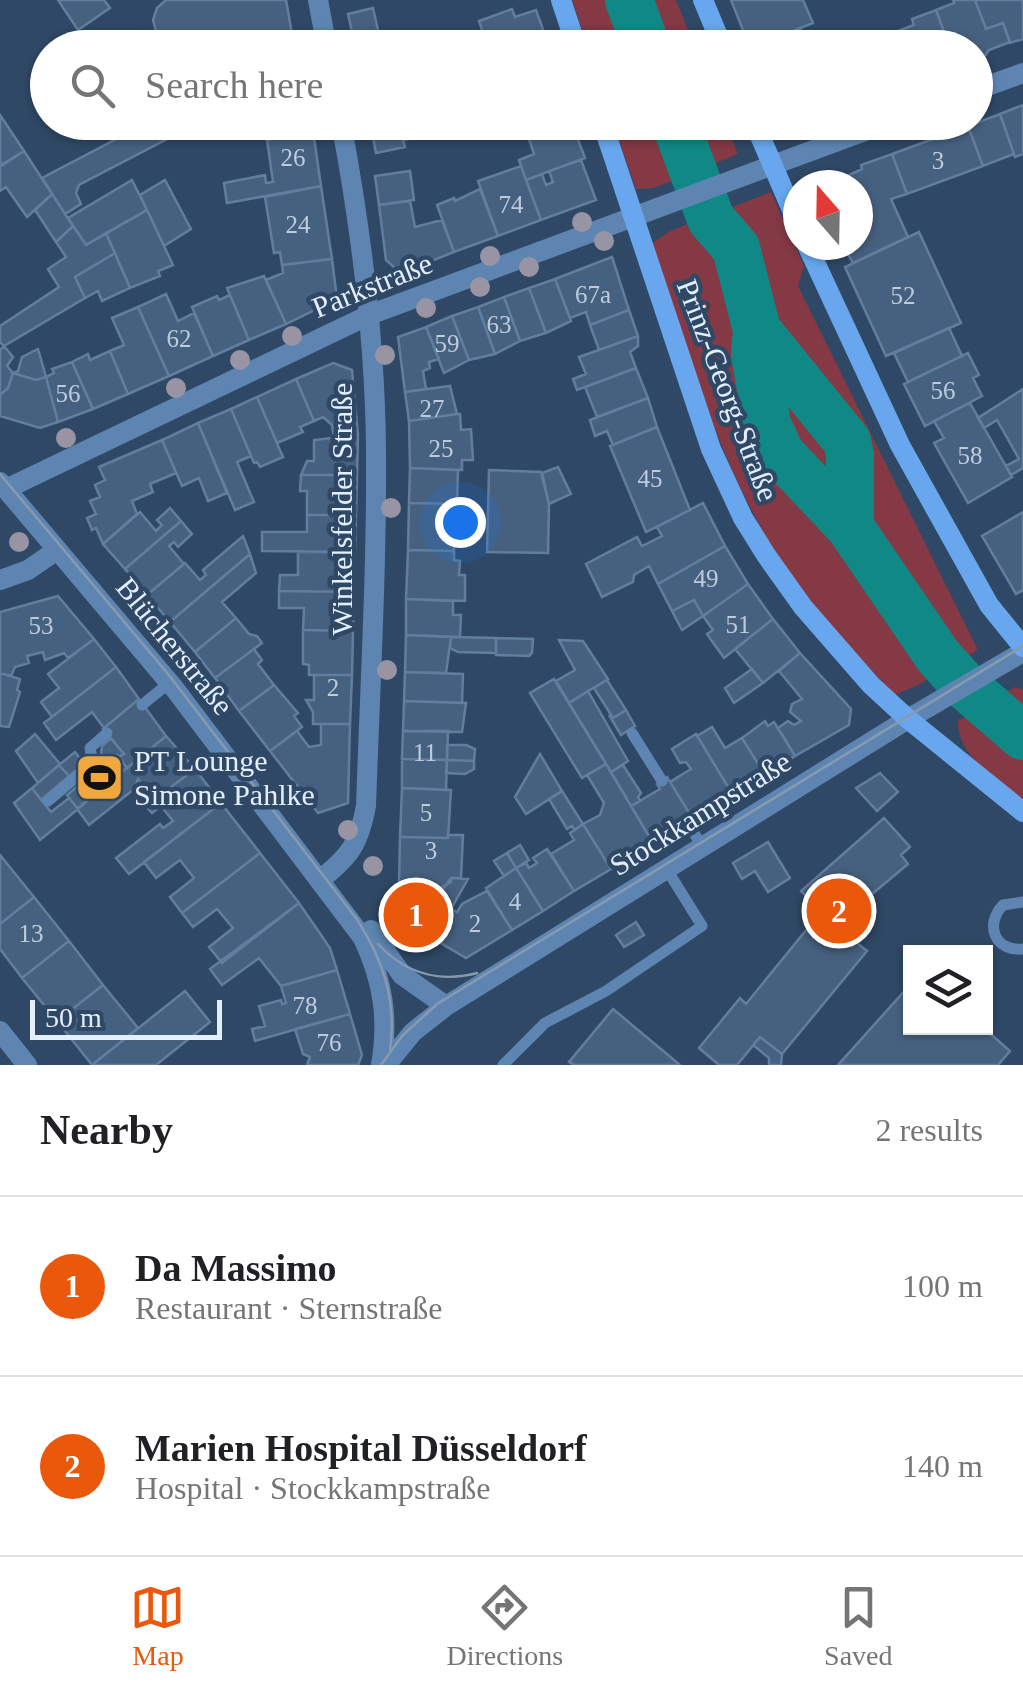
<!DOCTYPE html>
<html lang="en">
<head>
<meta charset="utf-8">
<style>
	:root { --surface:#fff; --page:#f6f6f6; --text:#202124; --muted:#757577; --line:#e0e0e0; --accent:#ea580c }
	body { margin:0; font-family:Georgia,serif; background:var(--page); color:var(--text) }
	.controls { position:absolute; right:30px; bottom:30px; display:grid; overflow:hidden; border-radius:0px; box-shadow:0 2px 8px #0004 }
	.controls button { width:90px; height:90px; display:grid; place-items:center; padding:0; border:0; border-bottom:2px solid var(--line); background:var(--surface); color:var(--text); font:50px sans-serif }
	.compass { position:absolute; left:783px; top:170px; width:90px; height:90px; border-radius:50%; background:var(--surface); box-shadow:0 2px 8px #0004; rotate:340deg }
	.scale { position:absolute; left:30px; bottom:25px; width:192px; box-sizing:border-box; padding-left:10px; border:5px solid #e3effe; border-top:0; font-size:28px; line-height:35px; white-space:nowrap; color:#e3effe; -webkit-text-stroke:8px #2f4865; paint-order:stroke }
	.you { position:absolute; left:460px; top:522px; width:35px; height:35px; margin:-25px; border:8px solid #fff; border-radius:50%; background:#1a73e8; box-shadow:0 0 0 15px #1a73e833 }
	.badge { display:grid; place-items:center; width:65px; height:65px; border-radius:50%; background:var(--accent); color:#fff; font-size:32px; font-weight:700 }
	.pin { position:absolute; translate:-50% -50%; border:5px solid #fff; box-shadow:0 2px 10px #0006 }
	.list { margin:0; padding:0; list-style:none }
	h2 { display:flex; justify-content:space-between; align-items:center; height:130px; margin:0; padding:0 40px; font-size:42px }
	h2 small { font-size:32px; font-weight:400; color:var(--muted) }
	.list li { display:grid; grid-template-columns:65px 1fr auto; gap:30px; align-items:center; box-sizing:border-box; height:180px; padding:0 40px; border-top:2px solid var(--line) }
	.list b { display:block; font-size:38px; white-space:nowrap }
	.list p { margin:0; font-size:32px; white-space:nowrap; color:var(--muted) }
	.list em { font-size:32px; font-style:normal; color:var(--muted) }
	.icon { flex:none; width:55px; height:55px; fill:none; stroke:currentColor; stroke-width:2; stroke-linecap:round; stroke-linejoin:round }
	.map { position:relative; flex:none; width:1023px; height:1065px; overflow:hidden }
	.search { position:absolute; background:var(--surface); box-shadow:0 2px 8px #0004; left:30px; right:30px; top:30px; height:110px; display:flex; align-items:center; gap:25px; box-sizing:border-box; padding:0 35px; border-radius:55px; color:var(--muted); font-size:38px }
	.sheet { height:490px; background:var(--surface) }
	nav { display:flex; justify-content:space-around; align-items:center; box-sizing:border-box; height:140px; border-top:2px solid var(--line); background:var(--surface); font-size:28px; color:var(--muted) }
	nav a { display:grid; justify-items:center; gap:5px }
	nav .on { color:var(--accent) }
	.map>svg:first-child { display:block }
</style>
</head>
<body>
<div class="map">
<svg width="1023" height="1065" viewBox="0 0 1023 1065">
	<rect width="100%" height="100%" fill="#2f4865"/>
	<path fill="#843945" d="M572,0h104l19,47h-107z
		M613,123h112l13,31 -84,34 -18,1z
		M771,192l33,74 -6,20 180,364 -60,35 -23,10c-51,-52 -102,-109 -137,-173 -48,-87 -74,-185 -106,-279l18,-12z
		M1015,687l8,2v111c-24,-20 -67,-44 -65,-79z"/>
	<g fill="none" stroke-linecap="round" stroke-linejoin="round">
		<path stroke="#108986" stroke-width="48" d="M629,0l18,48
			M675,122l36,97 25,29 21,82 -2,25 12,69 14,30 69,73 88,129 26,29 59,51
			M757,330l90,111 3,14v72"/>
	</g>
	<path fill="#46617f" stroke="#627e9e" stroke-width="2.5" d="M58,0h46l6,8 -32,22z
		M166,0h120l6,34 5,-1 3,15h-132l-10,-10 -5,-18 4,-12z
		M731,0h72l10,23 -63,25z
		M953,0h22l11,29 17,-6 7,19 -21,8 -5,7 -8,-2v-7h-26l-14,-38 18,-7z
		M975,0h48v39l-13,4 -7,-20 -17,6z
		M373,8l5,22 -25,6 -5,-22z
		M512,9l3,8 21,-7 9,25 -4,1 4,12h-57l-9,-27z
		M936,10l14,38h-46l-6,-17 16,-6 -2,-6z
		M800,28l8,20h-53z
		M898,31l6,17h-45v-3z
		M1023,105v49l-8,3 -15,-43z
		M1000,114l14,40 -31,12 -15,-40z
		M0,115l24,36 -21,14 -3,-4z
		M149,122h51l-121,63 -3,8 5,11 -16,10 -23,-36z
		M264,122h47l2,9 -46,9z
		M370,122h83l2,8 -52,10 2,7 -29,6z
		M572,124l13,34 -59,22 -7,-20 15,-6 -5,-15z
		M968,126l15,40 -76,28 -15,-40z
		M313,131l8,55 -94,17 -3,-20 41,-8 1,8 7,-1 -6,-42z
		M24,151l28,43 -25,23 -21,-30 -6,4v-25z
		M892,154l15,40 -16,5 17,38 -55,26 -10,-18h15v-60h-30l34,-16 -1,-4z
		M581,160l15,40 -55,20 -15,-40 16,-6 4,11 7,-3 -4,-11z
		M521,166l20,54 -43,16 -20,-55z
		M410,171l4,29 -35,5 -4,-29z
		M132,180l15,30 -61,35 -18,-27z
		M165,180l26,49 -27,17 -24,-51z
		M321,186l11,73 -50,6 -2,-13 -6,1 -9,-56z
		M480,189l18,47 -44,16 -17,-47 17,-7 1,3z
		M52,194l21,32 -17,16 -21,-32z
		M410,201l5,26 27,-7 12,32 -43,17 -14,1 -11,-10 -7,-55z
		M147,210l26,55 -15,6 2,5 -30,12 -24,-55z
		M73,226l13,19 20,-12 9,20 -40,24 10,21 -81,48 -4,-4v-16l59,-39 -11,-18 18,-12 -10,-15z
		M919,232l42,91 -75,33 -41,-89z
		M115,253l15,35 -28,13 -4,-10 -13,7 -10,-21z
		M612,257l17,53 -39,15 -4,-13 -16,6 -15,-39z
		M332,259l5,40 -51,25 -20,-44 17,-7 -1,-8z
		M264,276l22,48 -37,16 -22,-52z
		M555,279l16,42 -25,12 -17,-45z
		M529,288l17,45 -26,8 -16,-44z
		M166,294l12,27 16,-8 19,43 -44,20 -31,-69z
		M230,295l19,45 -36,16 -21,-49 25,-11 2,4z
		M504,297l16,44 -25,13 -17,-47z
		M138,307l31,69 -41,18 -18,-43 14,-6 -12,-27z
		M478,307l17,47 -26,6 -17,-44z
		M629,310l9,26 -39,14 -9,-25z
		M452,316l17,44 -25,13 -18,-46z
		M426,327l13,32 -10,3 1,6 -7,3 3,18 -21,3 -7,-55z
		M949,328l13,28 -54,26 -14,-29z
		M638,336v10l-8,6 6,16 -59,22 -4,-11 13,-5 -7,-17z
		M4,346l9,11 -6,9 6,7 -5,15 -8,7v-45z
		M38,349l8,28 -10,3 -23,-7 5,-2 4,-14z
		M110,351l18,43 -35,15 -21,-47 16,-8 2,6z
		M968,353l11,22 -6,3 9,18 -57,30 -21,-42z
		M72,362l21,47 -35,13 -12,-45 8,-4 -2,-4z
		M333,363l19,7 6,65 -24,3 -2,-13 -9,-8 -9,4 -18,-42z
		M636,368l12,30 -51,19 -12,-30z
		M13,373l23,7 10,-3 12,45 -18,6 -40,-12v-21l8,-7z
		M296,379l18,42 -14,6 3,5 -26,11 -20,-46z
		M450,386l7,28 -48,7 -4,-29z
		M1023,389v79l-12,7 -5,-9 13,-7 -22,-39 -13,8 -6,-10z
		M257,397l26,60 -23,10 -3,-5 -3,1 -23,-54z
		M648,398l9,29 -44,18 -6,-14 -12,5 -5,-16z
		M970,403l42,74 -44,26 -34,-60 10,-5 -10,-17z
		M231,409l20,47 -14,6 17,40 -19,8 -37,-87z
		M457,414h3l1,16 10,-1 2,31h-11v10l-52,-2 -1,-47z
		M198,423l29,70 -19,8 -9,-23 -17,8 -20,-46z
		M657,427l33,83 -44,22 -36,-86z
		M358,435l-1,40h-56l6,-14h7v-21z
		M162,440l14,33 -26,11 3,8 -21,9 5,13 -34,30 -7,-16 -4,2 -5,-12 9,-4 -6,-13 10,-4 -5,-12 10,-5 -6,-13z
		M558,467l13,27 -22,10 -7,-31z
		M410,468l48,2 -1,34 -48,-1z
		M489,470l52,2 8,32 -1,49 -61,-1z
		M301,475h56l-1,40h-49v-24h-7z
		M409,503l47,1 -1,12h7l-1,18h-7v17l-46,-1z
		M703,503l22,43 -67,38 -9,-18 -15,9 -1,7 -31,15 -16,-33 51,-27 5,9 20,-10 -5,-9z
		M170,508l11,13 -56,48 -22,-25 37,-32 16,19 6,-6 -5,-5z
		M1023,512v78l-7,4 -34,-58z
		M307,515h49l-1,37 -93,-1v-19h45z
		M181,521l11,13 -14,13 -4,-5 -5,4 15,18 -37,31 -22,-26z
		M243,536l7,18 -80,68 -23,-27 38,-32 15,17 6,-5 -3,-5z
		M725,546l23,38 -45,32 -9,-16 -22,11 -14,-27z
		M408,550l46,1v9l6,1 -1,14h6v26l-59,-2z
		M298,552h57l-1,40 -75,-1 1,-16h18z
		M250,554l6,19 -34,29 14,16 -41,34 -25,-30z
		M748,584l25,35 -49,39 -17,-24 6,-4 -10,-14z
		M279,591l75,1 -1,39 -50,-1 1,-22h-25z
		M58,596l36,43 -26,19 -4,-5 -19,7 -2,-8 -16,4 2,7 -14,4 -4,9 -11,-3v-61z
		M406,599l47,2v14h8l-1,22 -54,-2z
		M694,600l9,16 -21,14 -10,-19z
		M236,618l13,16 8,2 5,7 -47,35 -20,-26z
		M773,619l27,34 -37,30 -28,-34z
		M303,630l50,1 -1,44h-43v-10l-6,-1z
		M406,635l45,2 -5,36 -41,-1z
		M451,637l45,1v15l-38,-1 -8,-4z
		M496,638l37,1 -1,14 -3,3 -33,-1z
		M94,639l22,28 -64,50 -11,-15 18,-14 -11,-14z
		M559,640l24,1 25,38 -39,24 -13,-22 19,-11z
		M254,649l8,11 -4,4 16,21 -35,26 -24,-33z
		M800,653l51,56 -2,16 -54,31 -17,-28 10,-7 6,4 7,-4 -11,-9 2,-8 10,-5 -23,-28z
		M116,667l23,32 -35,29 -12,-16 -36,28 -12,-17z
		M752,669l11,14 -29,20 -9,-15z
		M405,672l58,2 -1,29 -58,-2z
		M0,673l20,6 -3,11 3,2 -11,35 -9,-1z
		M314,675h38l-2,49h-37v-12l-7,-12h8z
		M554,679l52,85 -24,14 -52,-85z
		M607,680l19,30 -13,8 -19,-30z
		M274,685l24,28 -4,3 8,11 -32,24 -31,-40z
		M588,691l40,70 -17,11 -42,-69z
		M139,699l27,37 -39,32 -8,-11 5,-3 -21,-25z
		M404,701l62,2 -4,29 -59,-1z
		M626,710l9,16 -14,9 -12,-20 4,3z
		M765,721l3,5 6,-4 21,34 -30,19 -23,-37z
		M321,724h29l-2,79 -30,10 -48,-62 27,-20 12,16 12,-2z
		M712,727l13,21 17,-10 23,37 -32,20 -36,-59z
		M403,731h45l-1,29 -45,-1z
		M35,734l25,30 -22,19 -22,-32z
		M696,734l37,61 -40,24 -23,-37 21,-13 -5,-7 -6,1 -8,-14z
		M166,736l29,33 -49,37 -6,-7 5,-4 -7,-10 3,-2 -3,-4 -5,11 -44,35 -12,-16z
		M111,738l13,16 -16,7 -7,-8 1,-7z
		M447,745h19l9,4 -1,12 -27,-1z
		M75,752l9,12 -15,12 -10,-11z
		M540,754l22,37 -36,23 -11,-17z
		M117,755l10,13 -30,24 -11,-13z
		M402,759l45,1 -1,30 -44,-2z
		M447,760l27,1v8l-9,5 -19,-1z
		M606,764l47,79 -42,26 -28,-45 17,-9 4,-12 -17,-28z
		M59,765l10,11 -28,24 -9,-12z
		M623,765l18,28 -3,4 2,4 -9,5 -20,-34z
		M195,769l26,34 -92,71 -13,-16 44,-34 3,4 10,-7 -12,-15 -9,7 -6,-7z
		M880,773l18,19 -21,19 -21,-23z
		M667,777l26,42 -40,24 -22,-37 29,-17 -3,-5z
		M86,779l11,13 -19,17 -11,-14z
		M32,788l19,24 18,-14 9,11 -38,31 -26,-37z
		M402,788l49,2 -3,48 -48,-1z
		M562,791l21,33 -8,6 -3,-4 -5,3 -18,-30z
		M221,803l39,50 -78,60 -12,-16 24,-19 -14,-18 -24,18 -12,-16z
		M884,818l26,29 -9,8 7,9 -73,61 -34,-34z
		M583,824l28,45 -37,22 -23,-37 23,-14 -4,-7z
		M448,835h15l-2,43h-10l-7,10 -45,-2 1,-49 48,1z
		M768,842l22,36 -22,14 -13,-21 -13,8 -9,-16z
		M520,845l9,15 -13,8 -9,-15z
		M547,849l27,42 -31,20 -27,-43 10,-5 3,5 8,-5 -4,-5z
		M260,853l39,50 -77,60 -13,-16 24,-19 -16,-19 -24,18 -11,-14z
		M507,853l9,15 -12,8 -10,-15z
		M0,855l34,42 -34,27z
		M516,868l27,43 -31,19 -26,-42z
		M451,878l17,1 -21,37 -5,-4 -2,-24 11,-6z
		M399,886l41,2 2,24 5,4 -13,23 -36,-19z
		M487,891l25,39 -46,28 -32,-19 17,-30 6,3 5,-8z
		M34,897l35,44 -47,37 -22,-29v-25z
		M299,903l31,45 7,22 -56,16 -22,-28 -37,27 -12,-16z
		M820,913l47,38 -85,103 -22,-17 -23,28h-18l-20,-17 41,-50 6,6z
		M636,922l8,13 -20,12 -8,-12z
		M69,941l34,44 -46,36 -35,-43z
		M337,970l13,44 -95,27 -3,-12 13,-3 -6,-20 22,-6 1,4 4,-1 -5,-17z
		M103,985l35,43 -46,37 -35,-44z
		M909,986l1,42h74l26,23 -12,14h-160z
		M185,991l25,31 -54,43h-64z
		M613,1009l67,56h-106l-5,-3z
		M350,1014l12,41 -4,10h-51l3,-8 -7,-3 -8,-25z
		M760,1037l22,17 -1,11h-12v-7l-16,-13z"/>
	<g fill="none" stroke-linecap="round" stroke-linejoin="round">
		<path stroke="#5e85b2" stroke-width="11" d="M142,705l27,-22
			M632,733l30,48
			M48,801l45,-38 -3,-15 17,-15
			M688,822l14,25
			M1023,902l-20,3c-19,20 -8,47 20,44
			M503,1065l42,-42 61,-32 96,-65 -36,-58"/>
		<path stroke="#5e85b2" stroke-width="20" d="M318,0l9,48
			M976,90l47,-17
			M0,482l174,206 189,250c20,43 26,80 18,127
			M6,489l363,-174 520,-193
			M0,580l28,-10 29,-20
			M320,880c30,-24 39,-36 46,-74 4,-119 11,-239 10,-358 -1,-109 -15,-219 -35,-326
			M371,930l31,45 44,31
			M0,1031l27,34
			M386,1065l27,-33 33,-26 462,-287 115,-67"/>
		<path stroke="#68a7ed" stroke-width="20" d="M561,0l16,48
			M703,0l20,48
			M602,122l109,327 32,69 23,37 37,52 68,78 37,34 115,93
			M754,122l44,102
			M807,245l93,200 89,160 34,42"/>
		<path stroke="#879ab0" stroke-width="2.5" d="M0,474l168,200 188,244c27,41 41,82 34,132
			M378,944c27,29 61,39 99,29
			M381,1065l21,-29 35,-32 586,-358"/>
	</g>
	<g fill="#9894a3">
		<circle cx="582" cy="222" r="10"/>
		<circle cx="604" cy="241" r="10"/>
		<circle cx="490" cy="256" r="10"/>
		<circle cx="529" cy="267" r="10"/>
		<circle cx="480" cy="287" r="10"/>
		<circle cx="426" cy="308" r="10"/>
		<circle cx="292" cy="336" r="10"/>
		<circle cx="385" cy="355" r="10"/>
		<circle cx="240" cy="360" r="10"/>
		<circle cx="176" cy="388" r="10"/>
		<circle cx="66" cy="438" r="10"/>
		<circle cx="391" cy="508" r="10"/>
		<circle cx="19" cy="542" r="10"/>
		<circle cx="387" cy="670" r="10"/>
		<circle cx="348" cy="830" r="10"/>
		<circle cx="373" cy="866" r="10"/>
	</g>
	<defs>
		<symbol id="stadium-square" viewBox="-11 -11 22 22"><rect x="-9" y="-9" width="18" height="18" rx="4" fill="#efa73e" stroke="#2f4865"/><path d="M0-5a6.5 5 0 1 0 0 10a6.5 5 0 1 0 0-10ZM-3.5-1.8h7v3.6h-7Z" fill="#111"/></symbol>
	</defs>
	<g fill-rule="evenodd">
		<use href="#stadium-square" x="72" y="750" width="55" height="55"/>
	</g>
	<g text-anchor="middle" dominant-baseline="central" stroke-width="9" stroke-linejoin="round" paint-order="stroke">
		<g font-size="25" fill="#bcccde">
			<text x="293" y="157">26</text>
			<text x="938" y="160">3</text>
			<text x="511" y="204">74</text>
			<text x="298" y="224">24</text>
			<text x="593" y="294">67a</text>
			<text x="903" y="295">52</text>
			<text x="499" y="324">63</text>
			<text x="179" y="338">62</text>
			<text x="447" y="343">59</text>
			<text x="943" y="390">56</text>
			<text x="68" y="393">56</text>
			<text x="432" y="408">27</text>
			<text x="441" y="448">25</text>
			<text x="970" y="455">58</text>
			<text x="650" y="478">45</text>
			<text x="706" y="578">49</text>
			<text x="738" y="624">51</text>
			<text x="41" y="625">53</text>
			<text x="333" y="687">2</text>
			<text x="425" y="752">11</text>
			<text x="426" y="812">5</text>
			<text x="431" y="850">3</text>
			<text x="515" y="901">4</text>
			<text x="475" y="923">2</text>
			<text x="31" y="933">13</text>
			<text x="305" y="1005">78</text>
			<text x="329" y="1042">76</text>
		</g>
		<g font-size="30" fill="#e3effe" stroke="#2f4865">
			<text transform="translate(372 285) rotate(-22)">Parkstraße</text>
			<text transform="translate(728 390) rotate(69)">Prinz-Georg-Straße</text>
			<text transform="translate(341 509) rotate(-90)">Winkelsfelder Straße</text>
			<text transform="translate(175 646) rotate(51)">Blücherstraße</text>
			<text transform="translate(700 813) rotate(-32)">Stockkampstraße</text>
		</g>
		<g font-size="30" fill="#e3effe" stroke="#2f4865" text-anchor="start">
			<text x="134" y="760">PT Lounge<tspan x="134" dy="34">Simone Pahlke</tspan></text>
		</g>
	</g>
</svg>
<div class="controls">
<button><svg class="icon" aria-label="layers" viewBox="0 0 24 24"><path d="M12 4l9 5-9 5-9-5zM3 14l9 5 9-5"/></svg></button>
</div>
<svg class="compass" viewBox="-18 -18 36 36"><path d="M0-13l5 13h-10z" fill="#e53935"/><path d="M0 13l5-13h-10z" fill="#757577"/></svg>
<div class="scale">50 m</div>
<div class="you"></div>
<div class="pin badge" style="left:416px;top:915px">1</div>
<div class="pin badge" style="left:839px;top:911px">2</div>
<div class="search"><svg class="icon" aria-label="search" viewBox="0 0 24 24"><circle cx="10" cy="10" r="6"/><path d="M15 15l6 6"/></svg>Search here</div>
</div>
<section class="sheet">
<h2>Nearby<small>2 results</small></h2>
<ul class="list">
<li><span class="badge">1</span><div><b>Da Massimo</b><p>Restaurant · Sternstraße</p></div><em>100 m</em></li>
<li><span class="badge">2</span><div><b>Marien Hospital Düsseldorf</b><p>Hospital · Stockkampstraße</p></div><em>140 m</em></li>
</ul>
</section>
<nav>
<a class="on"><svg class="icon" aria-label="map" viewBox="0 0 24 24"><path d="M3 6l6-2 6 2 6-2v14l-6 2-6-2-6 2zM9 4v14M15 6v14"/></svg>Map</a>
<a><svg class="icon" aria-label="directions" viewBox="0 0 24 24"><path d="M12 3l9 9-9 9-9-9zM9 14v-3h6M13 9l2 2-2 2"/></svg>Directions</a>
<a><svg class="icon" aria-label="saved" viewBox="0 0 24 24"><path d="M7 4h10v16l-5-4-5 4z"/></svg>Saved</a>
</nav>
</body>
</html>
